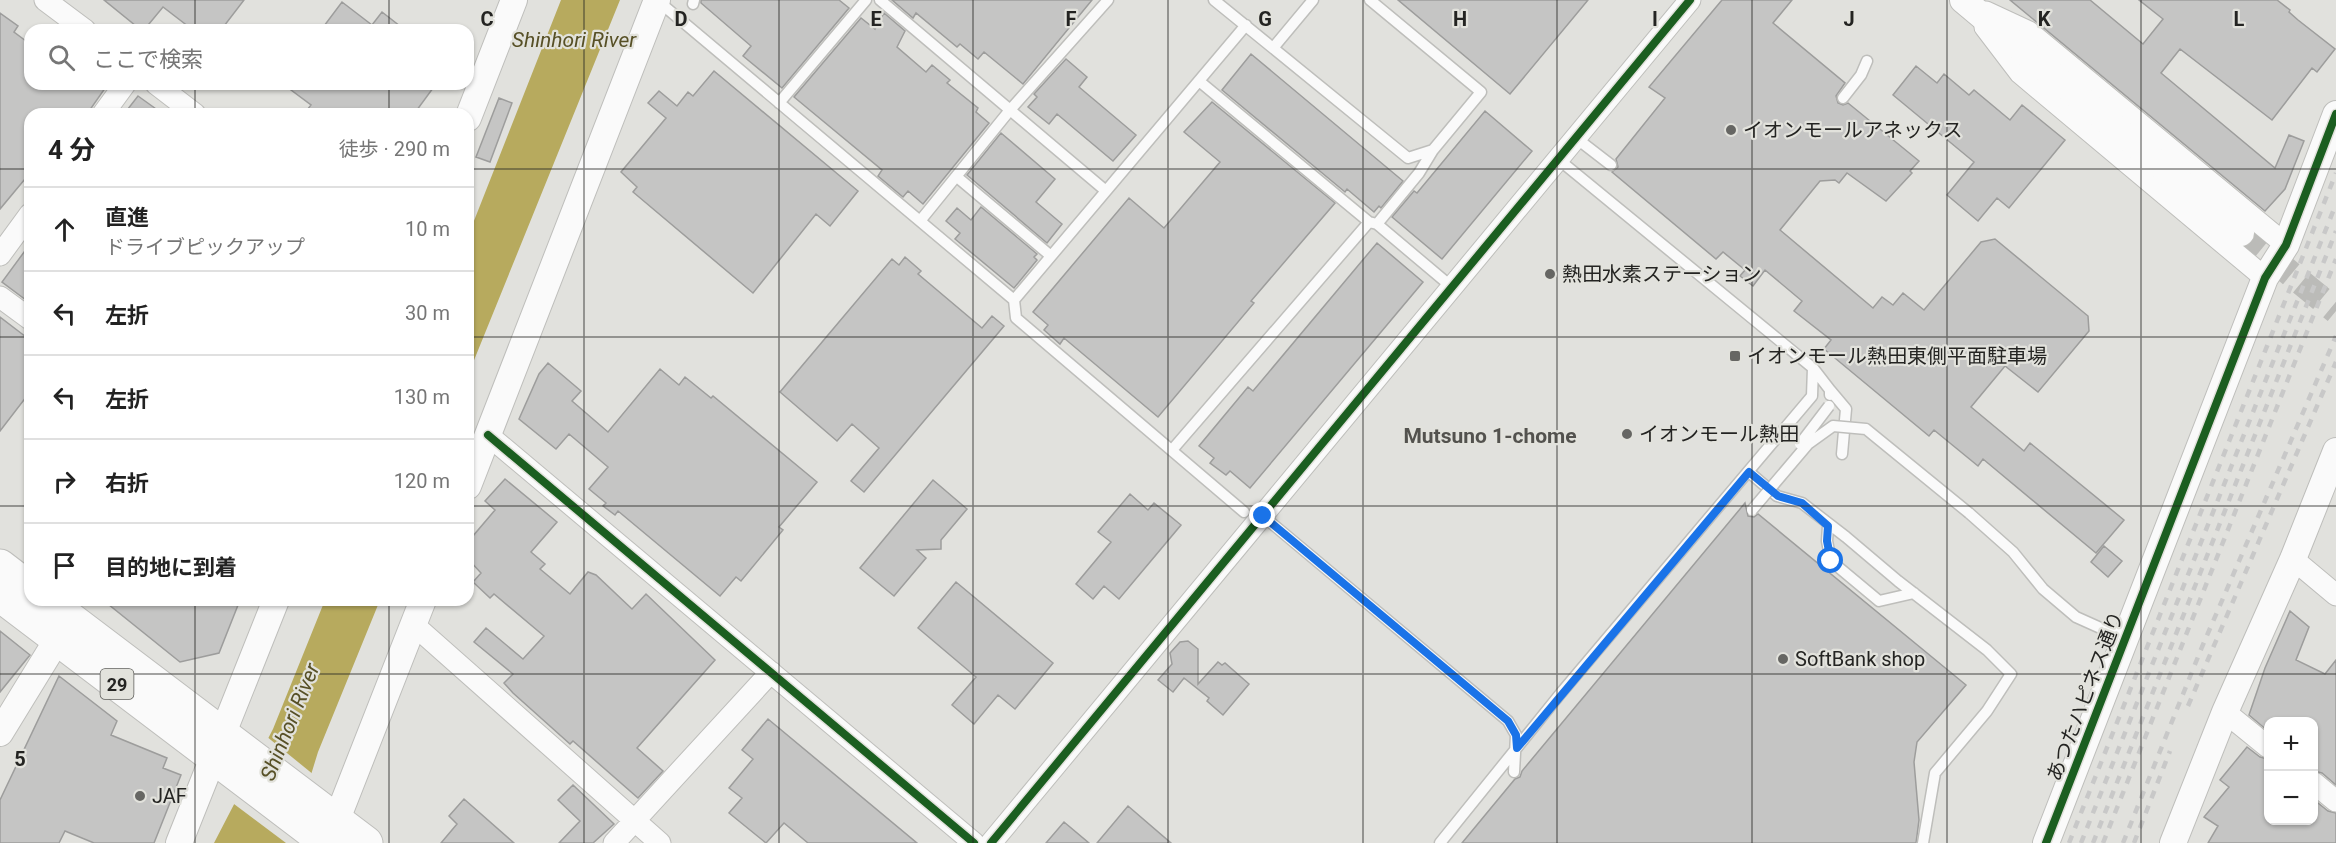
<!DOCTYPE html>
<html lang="ja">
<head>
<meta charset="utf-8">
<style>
	:root { --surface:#fff; --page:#f2f2f2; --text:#222; --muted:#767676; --line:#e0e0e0 }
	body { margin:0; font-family:Roboto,"Noto Sans JP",sans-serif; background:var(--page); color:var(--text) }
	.controls { position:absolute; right:18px; bottom:18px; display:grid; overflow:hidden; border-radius:12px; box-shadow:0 2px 4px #0004 }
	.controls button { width:54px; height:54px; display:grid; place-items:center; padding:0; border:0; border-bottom:2px solid var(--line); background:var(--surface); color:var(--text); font:30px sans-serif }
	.stop { position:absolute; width:18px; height:18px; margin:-14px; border:4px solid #1a73e8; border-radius:50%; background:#fff }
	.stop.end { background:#1a73e8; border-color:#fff; box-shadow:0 2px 6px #0008 }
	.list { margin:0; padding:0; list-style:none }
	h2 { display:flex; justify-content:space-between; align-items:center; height:78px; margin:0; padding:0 24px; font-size:26px }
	h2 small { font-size:20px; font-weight:400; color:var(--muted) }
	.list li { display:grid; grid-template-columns:39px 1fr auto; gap:18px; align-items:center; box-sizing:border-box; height:84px; padding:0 24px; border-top:2px solid var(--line) }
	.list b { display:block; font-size:22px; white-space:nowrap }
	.list p { margin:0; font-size:20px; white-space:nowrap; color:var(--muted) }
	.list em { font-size:20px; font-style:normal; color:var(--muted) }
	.icon { flex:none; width:33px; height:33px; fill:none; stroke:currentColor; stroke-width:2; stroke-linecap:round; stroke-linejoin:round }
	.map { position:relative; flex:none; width:2336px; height:843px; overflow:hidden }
	.search { position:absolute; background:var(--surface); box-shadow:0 2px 4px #0004; left:24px; top:24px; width:450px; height:66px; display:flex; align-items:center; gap:15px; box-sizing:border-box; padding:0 21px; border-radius:18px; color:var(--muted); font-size:22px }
	.panel { position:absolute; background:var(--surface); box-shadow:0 2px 4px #0004; left:24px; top:108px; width:450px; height:498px; border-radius:18px }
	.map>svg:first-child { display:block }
</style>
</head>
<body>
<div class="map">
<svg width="2336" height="843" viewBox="0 0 2336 843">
	<rect width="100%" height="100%" fill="#e1e1dd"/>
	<path fill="#b7aa5e" d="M561,0h59l-152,375v-139z
		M325,600h55l-62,152 -28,91h-76l59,-114z"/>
	<path fill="#e1e1dd" d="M266,736l48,39 -21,68h-7l-52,-39 -4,-1z"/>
	<path fill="#c5c5c4" stroke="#9d9d9c" stroke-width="1.5" d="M104,0h140l-23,30h-28l-30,-23 -19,23h-3z
		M701,0h138l10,8 -67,80 -39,-32 8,-10 -50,-43z
		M892,0h200l-69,84 -39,-32 -6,7 -18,-15 -3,3 -41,-34 -3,5z
		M1398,0h190l-78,94z
		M1722,0h70l-19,23 72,60 -9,13 2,7 5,2 5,-2 71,58 -9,10 2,2 -26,28 -39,-28 -8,10 -4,-3 -15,1 -40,49 93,78 9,-11 11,8 10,-12 21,17 57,-68 14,-3 93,77 1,15 -51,61 -33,-26 -34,41 53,44 6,-8 94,77 -28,33 -113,-94 -5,7 -44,-36 -5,6 -105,-87 7,-9 -37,-29 8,-10 -37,-31 -12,16 -13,-10 5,-6 -22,-18 -7,7 -104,-87 6,-5 -2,-8 49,-61 -16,-11z
		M2010,0h80l53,44 20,-25 -24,-19h138l13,10 -1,2 9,8 37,29 -18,23 -5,-4 -40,52 -92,-71 -19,24 114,95 14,-33 15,6 -19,48 -20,22z
		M342,2l30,23 10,-13 23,18h-84z
		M0,13l18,13 -4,6 16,12v40h78l-21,30h-57v59l-30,36z
		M884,13l21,18 -8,16 29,25 6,-7 18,15 -3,3 31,25 -2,4 13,11 -66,81 -15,-13 -5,6 -25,-21 4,-6 -88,-73 67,-79 14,11z
		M1251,54l152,127 -22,27 -2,-2 -5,6 -27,-23 -2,3 -123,-102z
		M1066,59l21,18 -8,10 57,48 -23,26 -56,-47 -8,10 -21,-17 9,-10 -3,-3z
		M1916,66l21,17 7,-9 25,21 5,-5 36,30 12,-15 43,35 -56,68 -12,-10 -19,23 -31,-26 27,-33 -81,-67z
		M714,71l144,120 -28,35 -14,-12 -63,79 -120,-101 4,-5 -16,-15 45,-54 -18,-15 11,-12 18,15 11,-14 5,4z
		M283,84h153l-22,30h-110l7,-9z
		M138,96l25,18h-39z
		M499,98l13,5 -22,59 -14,-5z
		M1212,102l123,101 -84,98 3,2 -96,114 -94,-79 -4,6 -16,-14 4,-5 -15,-13 96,-114 35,30 56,-66 -36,-30z
		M1485,111l47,40 -90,108 -50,-42 22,-26 3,2z
		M1001,133l54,46 -19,23 26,22 -15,19 -80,-68z
		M981,207l56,47 -3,3 3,3 -23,28 -59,-49 5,-6 -14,-12 11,-13 14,12z
		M1377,243l46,39 -173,206 -20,-17 -4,4 -16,-12 4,-5 -15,-12 49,-59 5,4z
		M30,244v59l-28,-21z
		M905,257l16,14 -3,3 64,54 10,-12 12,10 -140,166 -13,-11 28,-33 -27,-24 -15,17 -57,-49 112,-133 7,6z
		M0,317l30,23v52l-30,39z
		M548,363l33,28 -9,10 36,31 52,-63 19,16 6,-8 26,21 2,-2 104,86 -38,45 4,3 -42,51 -5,-4 -16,19 -102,-85 -3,4 -12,-9 3,-3 -17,-14 19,-22 -39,-33 -13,15 -37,-30 20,-45z
		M505,479l52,43 -26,30 14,12 -5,5 30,25 18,-22 8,3 36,34 14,-15 69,66 -78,88 26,23 -25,27 -65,-57 -3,3 -57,-51 -9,-10 9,-9 -39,-32 12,-14 37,31 21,-23 -50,-42 -4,4 -17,-16 8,-9 -13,-14v-10l5,-13 22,-26 -10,-9z
		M933,480l34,29 -26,31v9l-24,1 9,8 -32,38 -34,-28z
		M1130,494l18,16 6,-7 27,22 -62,74 -15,-13 -11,13 -17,-15 35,-42 -13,-10z
		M1745,503l3,13 6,1 4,-3 208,171 -49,57 -3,20 5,58 -3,23h-454l53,-64 5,-2 2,-6z
		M2104,546l18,15 -14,16 -17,-15z
		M956,582l97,81 -38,46 -17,-14 -24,29 -22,-19 24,-28 -58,-49z
		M103,600h137l-21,53 -39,9z
		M2290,611l19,16 -13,33 29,14 11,-14v125l-14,-12 -9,-2v-49h-45v9l-19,-16 16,-47z
		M0,631l30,24 -30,37z
		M1188,641l10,8v35l20,-22 4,3 3,-2 24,21 -26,31 -16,-14 2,-3 -25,-20 -11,14 -15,-12 14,-16 -2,-11 10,-11z
		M59,676l58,45 -6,14 56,23 -4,10 18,7 -27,68h-60l-29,-12 -6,12h-59v-43z
		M768,719l149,124h-109l-24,-20 -18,20 -37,-30 13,-15 -13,-10 24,-29 -11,-9z
		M2247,747l13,10 8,2v61h45v-21l15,12 8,2v30h-128l10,-17 -14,-9 25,-30 -9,-7z
		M573,785l41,39 -21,19h-34l21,-22 -22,-21z
		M464,799l50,44h-73l16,-19 -8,-8z
		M1128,806l43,37h-74z
		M1064,822l25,21h-43z"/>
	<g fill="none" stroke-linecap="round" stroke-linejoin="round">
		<path stroke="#bbbbb8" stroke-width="26" stroke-dasharray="26 13" stroke-linecap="butt" d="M2241,233l95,78"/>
		<defs>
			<path id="service" d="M880,0l226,191 140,-166
				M1214,0l194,158 25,-8 48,-58 -111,-92
				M658,1l356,299
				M693,4l1,-4
				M1273,48l40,-48
				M1843,98l18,-23 6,-14
				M779,103l87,-103
				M1576,138l35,27
				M957,177l94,79
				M1106,191l-92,109 2,18 228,194
				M920,221l90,-111 98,-110
				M1369,222l8,2 76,64
				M1377,224l42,-51 14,-23
				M1813,368l17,22v5
				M1830,390l16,19 -4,45
				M1172,450l197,-228 -170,-141
				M1749,472l28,24 25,7 44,34 52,44 89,69 24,24 -24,37 -52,62 -12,70
				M1969,513l44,39 30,37 33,28 49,22
				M1263,516l245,205 8,14 -2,37
				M1828,526l-1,15 4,20 48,40 35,-8
				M1440,843l121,-150 251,-297 1,-28 -255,-209"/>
			<path id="minor" d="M45,0l40,30
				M1986,12l43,20 257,213
				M1985,27l35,46 245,205
				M156,84l39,30
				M103,114l22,-30
				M0,255l30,-41
				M0,297l30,22
				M488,435l486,408
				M2293,559l43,36
				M414,625l246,218
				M2225,712l43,35
				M2314,783l22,18
				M614,843l157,-171
				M991,843l699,-843"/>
			<path id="tertiary" d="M1963,0l278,233
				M468,118l46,-118
				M468,486l189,-486
				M0,733l57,-93
				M330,837l93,-237
				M179,843l97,-243
				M2046,843l219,-565 21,-33 50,-131
				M2173,843l52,-131 68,-153 43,-108"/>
			<path id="primary" d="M0,566l30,23
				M0,595l327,248
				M45,600l321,243"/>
		</defs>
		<use href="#service" stroke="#bebebb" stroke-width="13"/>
		<use href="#minor" stroke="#bebebb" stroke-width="23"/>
		<use href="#tertiary" stroke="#bebebb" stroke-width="28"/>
		<use href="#primary" stroke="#bebebb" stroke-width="35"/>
		<use href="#service" stroke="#fafafa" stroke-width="10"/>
		<use href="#minor" stroke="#fafafa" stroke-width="21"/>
		<use href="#tertiary" stroke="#fafafa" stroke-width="26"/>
		<use href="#primary" stroke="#fafafa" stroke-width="33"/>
		<path stroke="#c8c8c8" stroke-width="4.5" stroke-dasharray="8 8" stroke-linecap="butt" d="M2188,706l148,-344
			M2069,843l267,-670
			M2081,843l255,-639
			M2093,843l243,-612
			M2103,843l233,-584
			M2123,843l79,-196 134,-311
			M2134,843l36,-92"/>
		<defs>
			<path id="service-bridge" d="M1800,444l29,-38
				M1752,510l56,-66 25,-18 33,3 103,84"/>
		</defs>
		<use href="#service-bridge" stroke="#bebebb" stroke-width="13" stroke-linecap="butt"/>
		<use href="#service-bridge" stroke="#fafafa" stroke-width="10"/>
		<defs>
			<path id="cycleway" d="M488,435l486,408
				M991,843l699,-843
				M2046,843l219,-565 21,-33 50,-131"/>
		</defs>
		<use href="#cycleway" stroke="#e2e2dc" stroke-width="11"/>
		<use href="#cycleway" stroke="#1b5e20" stroke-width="8"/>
	</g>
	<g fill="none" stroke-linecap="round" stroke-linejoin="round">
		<path stroke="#1a73e8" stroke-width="8" d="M1263,516l245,205 8,14 1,13 232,-276 29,24 24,7 26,23 -1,15 4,20"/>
	</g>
	<path fill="none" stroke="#242422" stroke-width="1.5" stroke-opacity="0.55" d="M195,0v30M389,0v30M584,0v843M779,0v843M973,0v843M1168,0v843M1363,0v843M1557,0v843M1752,0v843M1947,0v843M2141,0v843M195,84v30M389,84v30M0,169h30M468,169h1868M0,337h30M468,337h1868M0,506h30M468,506h1868M195,600v243M389,600v243M0,674h2336"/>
	<g fill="#666663" stroke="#e2e2dc" stroke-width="2">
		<circle cx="1731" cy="130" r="6"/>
		<circle cx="1550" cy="274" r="6"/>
		<rect x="1729" y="350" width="12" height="12" rx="3"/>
		<circle cx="1627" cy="434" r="6"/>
		<circle cx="1783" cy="659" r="6"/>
		<circle cx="140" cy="796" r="6"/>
	</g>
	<g text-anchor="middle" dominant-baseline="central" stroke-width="4.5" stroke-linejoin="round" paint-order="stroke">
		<rect fill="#e2e2dc" stroke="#5d5d5a" stroke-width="1.5" x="100.5" y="669" width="33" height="30" rx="4.5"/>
		<g font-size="18" font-weight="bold" fill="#242422">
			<text x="117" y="684">29</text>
		</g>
		<g font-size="20" fill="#242422" stroke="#e2e2dc" text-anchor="start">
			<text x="1743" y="130">イオンモールアネックス</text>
			<text x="1562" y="274">熱田水素ステーション</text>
			<text x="1747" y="356">イオンモール熱田東側平面駐車場</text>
			<text x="1639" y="434">イオンモール熱田</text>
			<text x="1795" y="659">SoftBank shop</text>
			<text x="152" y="796">JAF</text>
		</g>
		<g font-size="20" fill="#242422" stroke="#e2e2dc">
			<text transform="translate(2085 696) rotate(-69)">あつたハピネス通り</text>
		</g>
		<g font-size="21" font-style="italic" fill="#575026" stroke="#e2e2dc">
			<text x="574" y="40">Shinhori River</text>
			<text transform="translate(290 722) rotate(-68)">Shinhori River</text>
		</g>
		<g font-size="21" font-weight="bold" fill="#53524e" stroke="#e2e2dc">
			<text x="1490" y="436">Mutsuno 1-chome</text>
		</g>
	</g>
	<g font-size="20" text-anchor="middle" font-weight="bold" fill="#242422" stroke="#e2e2dc" stroke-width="4.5" stroke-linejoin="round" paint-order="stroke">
		<text x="487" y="26">C</text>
		<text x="681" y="26">D</text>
		<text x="876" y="26">E</text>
		<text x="1071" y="26">F</text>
		<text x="1265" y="26">G</text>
		<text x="1460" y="26">H</text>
		<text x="1655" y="26">I</text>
		<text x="1849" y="26">J</text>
		<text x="2044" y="26">K</text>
		<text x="2239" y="26">L</text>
		<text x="20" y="766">5</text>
	</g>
</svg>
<div class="controls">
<button>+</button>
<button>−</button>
</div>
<div class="stop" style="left:1831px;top:561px"></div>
<div class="stop end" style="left:1263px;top:516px"></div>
<div class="search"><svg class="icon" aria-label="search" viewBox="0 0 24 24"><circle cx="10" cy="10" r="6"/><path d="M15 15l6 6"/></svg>ここで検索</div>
<section class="panel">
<h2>4 分<small>徒歩 · 290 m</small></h2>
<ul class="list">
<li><svg class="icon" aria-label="ahead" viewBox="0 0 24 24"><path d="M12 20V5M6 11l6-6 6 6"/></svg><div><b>直進</b><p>ドライブピックアップ</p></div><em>10 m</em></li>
<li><svg class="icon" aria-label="left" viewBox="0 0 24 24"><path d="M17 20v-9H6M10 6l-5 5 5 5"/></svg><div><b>左折</b></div><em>30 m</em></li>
<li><svg class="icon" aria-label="left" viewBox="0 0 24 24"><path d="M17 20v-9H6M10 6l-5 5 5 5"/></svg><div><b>左折</b></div><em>130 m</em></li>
<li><svg class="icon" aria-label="right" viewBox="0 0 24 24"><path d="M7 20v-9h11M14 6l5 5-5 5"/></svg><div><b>右折</b></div><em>120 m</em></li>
<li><svg class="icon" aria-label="arrive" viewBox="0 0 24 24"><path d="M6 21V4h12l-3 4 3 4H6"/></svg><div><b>目的地に到着</b></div></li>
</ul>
</section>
</div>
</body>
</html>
